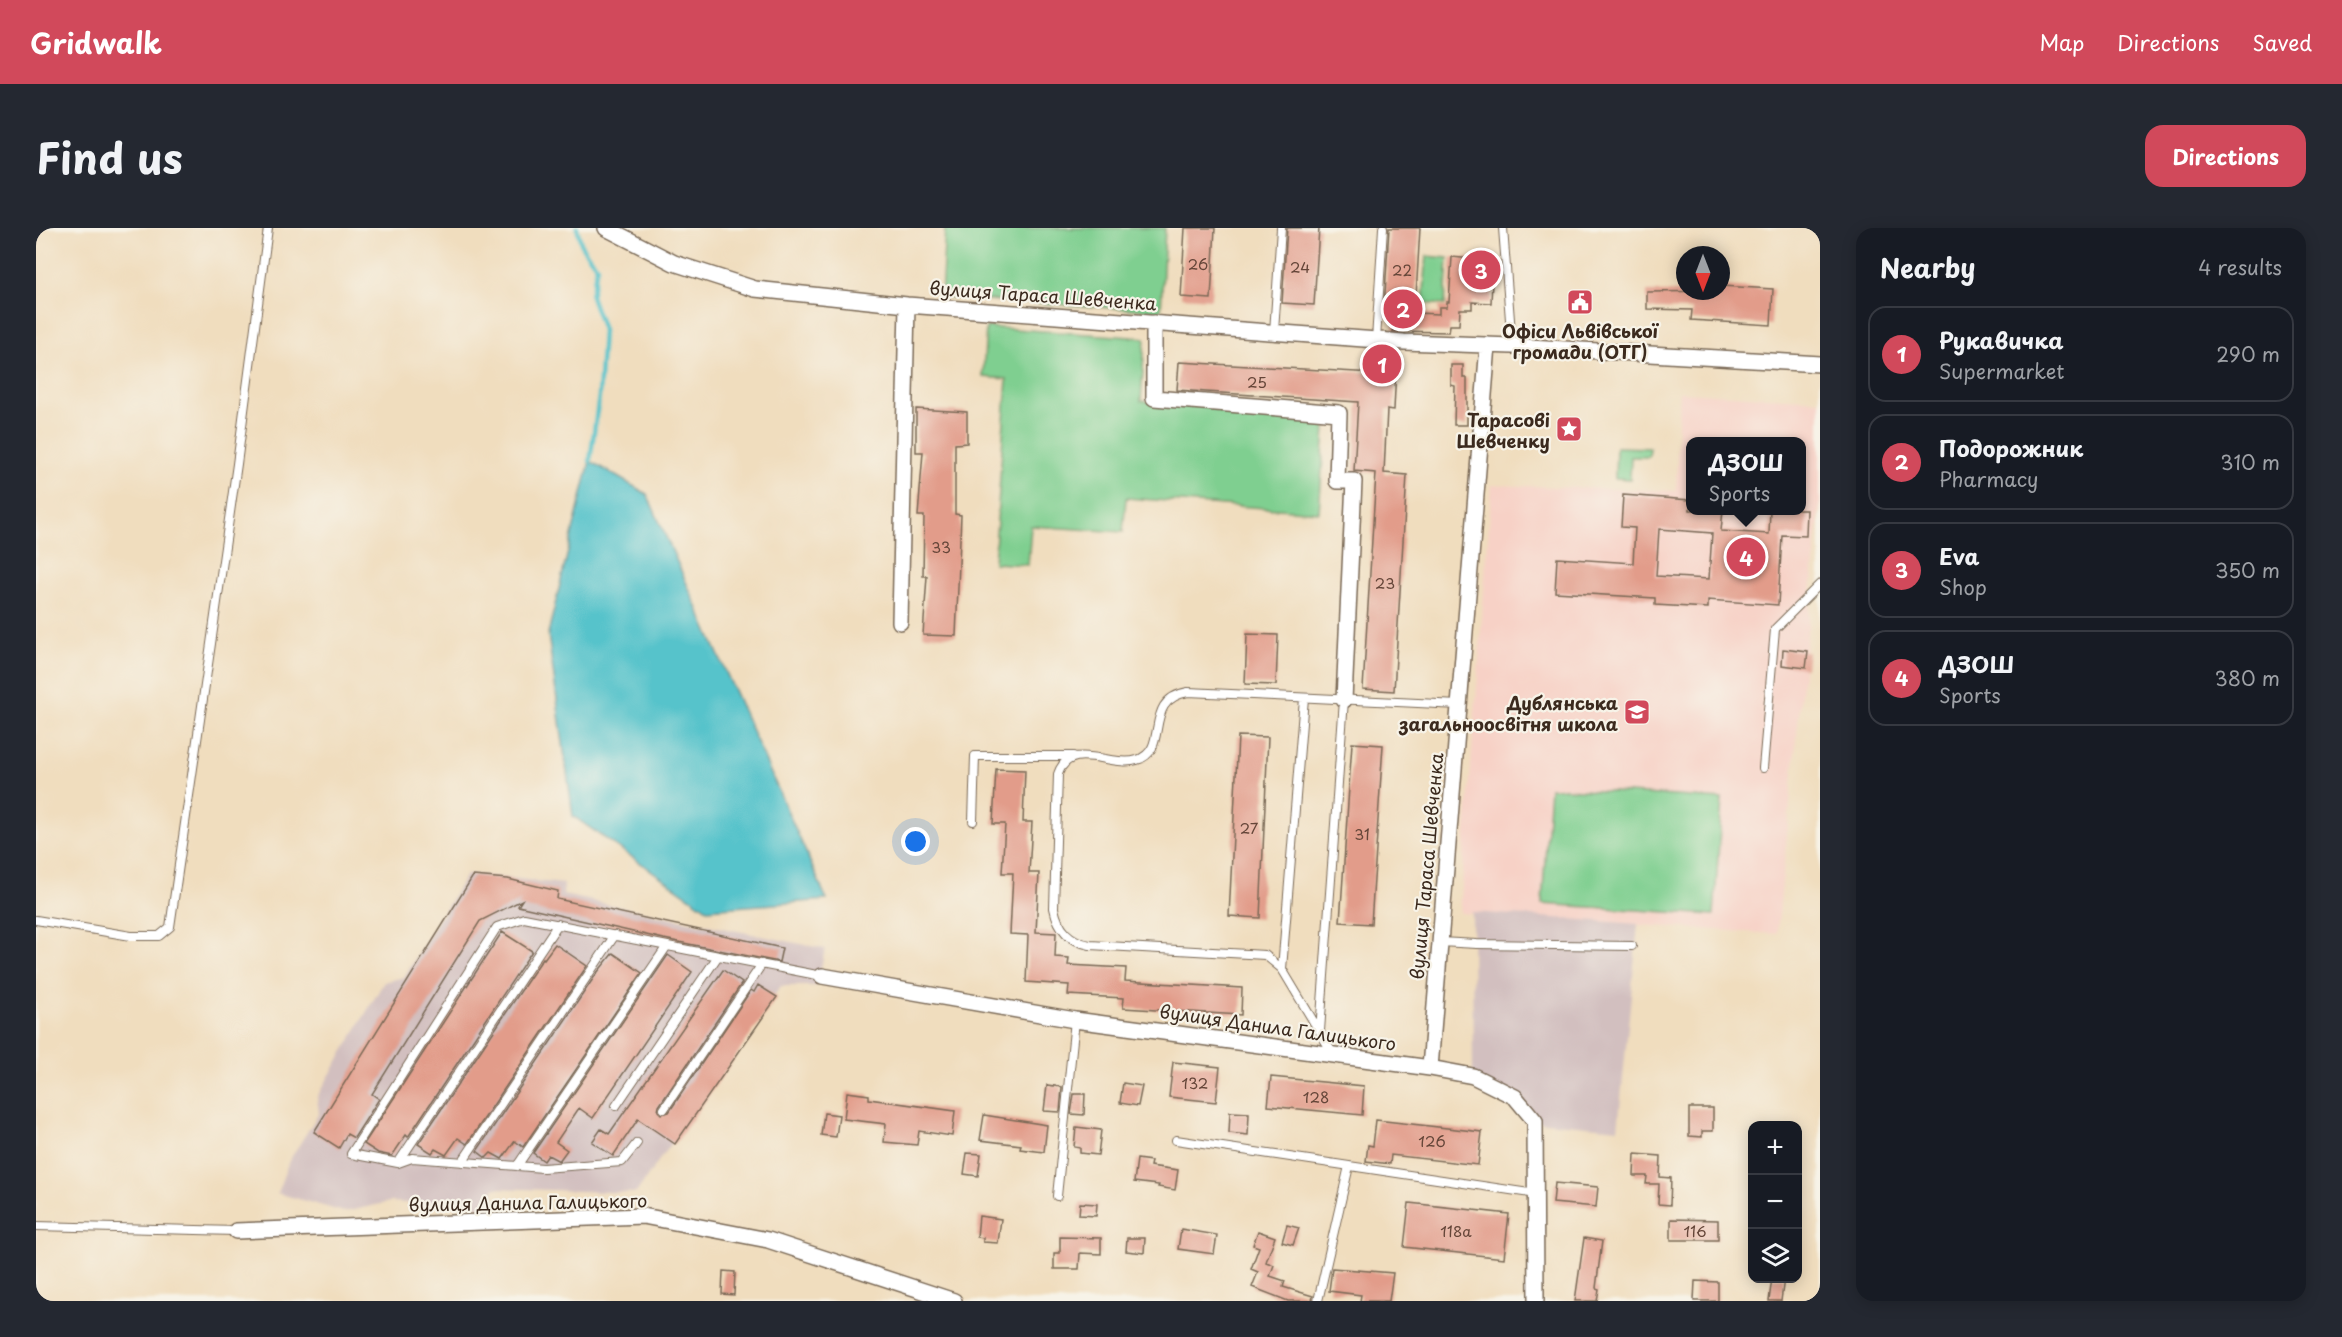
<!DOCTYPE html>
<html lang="en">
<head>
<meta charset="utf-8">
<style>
	:root { --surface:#171b24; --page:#242831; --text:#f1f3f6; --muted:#9ea1a6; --line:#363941; --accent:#d1495b }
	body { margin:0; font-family:"Playpen Sans",sans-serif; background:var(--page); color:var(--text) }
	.controls { position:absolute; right:18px; bottom:18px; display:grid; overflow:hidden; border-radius:12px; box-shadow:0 3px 15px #0003 }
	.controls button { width:54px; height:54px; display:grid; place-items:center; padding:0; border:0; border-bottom:2px solid var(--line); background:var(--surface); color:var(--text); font:30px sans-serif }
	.compass { position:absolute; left:1640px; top:18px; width:54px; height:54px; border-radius:50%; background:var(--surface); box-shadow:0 3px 15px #0003; rotate:180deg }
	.you { position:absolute; left:880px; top:614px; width:21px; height:21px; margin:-15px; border:4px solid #fff; border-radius:50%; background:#1a73e8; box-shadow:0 0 0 9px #1a73e833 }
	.badge { display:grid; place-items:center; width:39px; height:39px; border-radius:50%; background:var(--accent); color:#fff; font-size:20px; font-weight:700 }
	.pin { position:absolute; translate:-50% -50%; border:3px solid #fff; box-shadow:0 2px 6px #0006 }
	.popup { position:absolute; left:1650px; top:209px; width:120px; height:78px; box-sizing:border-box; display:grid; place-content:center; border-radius:12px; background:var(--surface); filter:drop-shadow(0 2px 4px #0005); font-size:20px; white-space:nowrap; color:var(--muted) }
	.popup b { font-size:22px; color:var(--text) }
	.popup::after { content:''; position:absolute; left:50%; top:100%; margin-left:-12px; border:12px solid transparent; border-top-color:var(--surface) }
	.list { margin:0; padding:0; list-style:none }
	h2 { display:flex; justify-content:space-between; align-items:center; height:78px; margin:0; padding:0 24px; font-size:26px }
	h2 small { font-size:20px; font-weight:400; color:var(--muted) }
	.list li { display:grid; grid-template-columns:39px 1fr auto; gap:18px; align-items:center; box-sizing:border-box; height:96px; margin:0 12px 12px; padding:0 12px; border:2px solid var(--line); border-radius:18px }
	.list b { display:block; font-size:22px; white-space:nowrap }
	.list p { margin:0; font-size:20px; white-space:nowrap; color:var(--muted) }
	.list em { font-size:20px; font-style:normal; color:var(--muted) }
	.icon { flex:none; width:33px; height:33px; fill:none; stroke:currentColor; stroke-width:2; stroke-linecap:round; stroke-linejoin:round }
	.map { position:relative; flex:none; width:1784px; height:1073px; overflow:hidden; border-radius:18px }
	header { display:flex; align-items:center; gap:36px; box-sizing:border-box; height:84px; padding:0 30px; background:var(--accent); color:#fff }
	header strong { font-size:28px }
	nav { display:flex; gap:33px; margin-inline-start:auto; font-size:21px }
	.intro { display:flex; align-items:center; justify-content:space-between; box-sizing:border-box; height:144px; padding:0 36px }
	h1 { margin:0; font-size:42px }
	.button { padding:15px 27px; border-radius:18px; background:var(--accent); color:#fff; font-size:21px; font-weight:700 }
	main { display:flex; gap:36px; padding:0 36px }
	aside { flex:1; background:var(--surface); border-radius:18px; box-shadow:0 3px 15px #0003 }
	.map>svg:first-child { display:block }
</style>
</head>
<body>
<header>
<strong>Gridwalk</strong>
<nav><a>Map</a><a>Directions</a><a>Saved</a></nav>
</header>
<div class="intro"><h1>Find us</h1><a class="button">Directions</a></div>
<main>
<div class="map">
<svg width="1784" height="1073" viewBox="0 0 1784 1073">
	<rect width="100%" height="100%" fill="#f7f3e8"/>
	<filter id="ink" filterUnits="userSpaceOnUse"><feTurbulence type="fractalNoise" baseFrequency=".0167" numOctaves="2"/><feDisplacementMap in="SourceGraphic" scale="12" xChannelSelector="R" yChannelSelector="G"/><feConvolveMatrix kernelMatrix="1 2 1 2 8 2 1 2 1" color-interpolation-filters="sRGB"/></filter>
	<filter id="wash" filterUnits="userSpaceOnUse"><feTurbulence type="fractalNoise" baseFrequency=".008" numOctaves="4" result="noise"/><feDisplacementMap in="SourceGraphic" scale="24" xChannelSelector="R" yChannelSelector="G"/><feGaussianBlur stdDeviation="1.35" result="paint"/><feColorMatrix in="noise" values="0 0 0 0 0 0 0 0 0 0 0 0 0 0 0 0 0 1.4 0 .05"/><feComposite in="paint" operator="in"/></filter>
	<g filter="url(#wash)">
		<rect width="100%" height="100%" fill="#f0ddbe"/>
		<path fill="#f7d1c6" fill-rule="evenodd" d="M1643,164l141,8v103l-43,431 -317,-21 32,-428 184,6zM1654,214h112v68h-112z"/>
		<path fill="#d2bfbf" d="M436,646l92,10 -1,11 262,54 -8,37h-36l-145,207 -142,-5 -1,20 -103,-6 -46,10 -67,-19 12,-32 30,-48 -2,-16 67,-115 20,-5 62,-102z
			M1436,684l166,12 -20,205 -83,-8 -62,-45z"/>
		<path fill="#7fcf90" stroke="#5d7c57" stroke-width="1.5" d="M909,0h220l-4,83 -220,-14z
			M1391,28l21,2 -3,47 -22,-2z
			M950,99l159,11 -4,63 185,13 -7,98 -193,-14 -3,34 -92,-6 -3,39 -34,-2 13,-184 -24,-2z
			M1580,219l34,1 -1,9h-18l-1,22 -15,-1z
			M1514,560l172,11 -8,116 -172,-11z"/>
		<path fill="#56c3cb" stroke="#487674" stroke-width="1.5" d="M554,233l57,33 180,406 -120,9 -134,-93 -25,-182z"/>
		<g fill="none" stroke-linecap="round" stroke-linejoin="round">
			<path stroke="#56c3cb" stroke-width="4.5" d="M541,0l5,19 15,20 -6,29 12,34 -4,66 -9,65"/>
		</g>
		<g id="blocks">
			<path fill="#e29c8a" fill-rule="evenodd" d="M1149,0h30l-4,71 -30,-2z
				M1251,0h32l-5,77 -32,-2z
				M1353,0h31l-5,85 24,1v-7h8v-5h2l3,-45 41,4 -2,42 -19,-1v7h-12l-1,16h-9l-1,7 -56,-1 2,-20h-11z
				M1685,58l52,3 -2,36 -80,-5 1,-10 -45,-1v-17l74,-1z
				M1143,134l195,11 1,-7 21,2 -2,42 -7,-1 -3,64 23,2 -13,216 -31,-2 13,-216 -22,-2 4,-69 -181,-12z
				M1415,137h12v13h4v47h-13l1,-39 -4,-1z
				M880,181l51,3v31l-12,1v70l6,1 -5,121 -33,-1 4,-59h-4l1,-60h-6l5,-64h-7z
				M1587,267l67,5v10h33l-2,21 48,3 1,-24h37l-1,26 -24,-1 -4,70 -70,-5v8l-53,-3v-7l-100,-6 2,-34 76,5 2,-35 -14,-1zM1623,301l53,4 -3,46 -53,-3z
				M1211,406l31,1 -2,50 -31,-1z
				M1747,421l25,3 -2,16 -24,-3z
				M1202,508l30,1 -8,181 -31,-2z
				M1316,515l31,2 -12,179 -31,-2z
				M960,541l29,1 -2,52h9l-3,51h10l-3,59 20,1 -1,24 14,1 -1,7 58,3 -1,13 117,7 -1,27 -118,-7 1,-10 -56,-3 1,-10 -43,-3 2,-47 -18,-1 3,-61h-11l3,-49h-12z
				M437,648l35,3 50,12 -1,8 225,49 -3,14 -115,-23 -146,-33 4,-6 -42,21 -108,173 7,5 -25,39 -7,-4 -8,14 -25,-16z
				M466,704l30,19 -124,186 -2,-2 -14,21 -14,-3 -14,-9z
				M519,716l32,22 -120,178 -9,-6 -12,17 -11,-6 -3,4 -14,-9 125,-186 1,1z
				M577,725l29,20 -119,174 -8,-6 -13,18 -11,-6 -5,5 -9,-7 120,-178z
				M632,727l24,17 -99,146 -14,-10 -23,34 11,8 -8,11 -11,-6 -4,6 -11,-8z
				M687,742l19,13 -83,123 -1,5 3,3 8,-2 82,-122 3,2 4,-7 19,12 -102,147 -37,-25 -25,37 -21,-14 9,-13 8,5z
				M1137,834l47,5 -4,35 -47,-5z
				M1235,849l93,9 -2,29 -94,-9z
				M1087,855l19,3 -4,20 -18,-3z
				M1011,857l15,2 -2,25 -16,-1z
				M811,864l22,3v4l86,12 -3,25 -33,-5 -2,14 -33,-3 2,-18 -42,-5z
				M1038,866h11l-1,21 -13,-1z
				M1653,880h24v23h-11v6l-13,-1z
				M1194,884l19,1 -1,22 -19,-2z
				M788,885l15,2 -3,22 -15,-2z
				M948,887l63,10 -3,27 -24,-3 1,-4 -41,-5z
				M1340,892l106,12 -4,33 -87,-10 -1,9 -24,-3 2,-16 5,1z
				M1040,899l25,3 -3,25 -18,-2v-5l-6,-1z
				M931,925l14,1 -3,22 -14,-2z
				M1599,926l26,2 -1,21 11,1 -1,27 -12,-1 1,-20h-13l1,-8h-13z
				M1101,931l14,2 -1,5 28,4 -3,20 -17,-3 1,-2 -25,-3z
				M1519,955l43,4 -2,20 -43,-4z
				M1044,975l17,1 -1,12 -17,-1z
				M1373,975l100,11 -5,44 -100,-11z
				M943,988l22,3 -3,24 -15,-1v-4l-6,-1z
				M1635,991l47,1v20h-47z
				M1251,997l12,3 -6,17 -11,-3z
				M1145,1001l36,6 -3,19 -36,-5z
				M1222,1003l17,6 -9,25 8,3 -4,11 15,5 -2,6 30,9 -1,5h-24l-36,-14 6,-15 -7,-3 8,-22 -6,-2z
				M1024,1009l41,1v16l-21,-1 -1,16h-25v-16h6z
				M1091,1010h18l-1,15 -18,-2z
				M1548,1010l18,3 -6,47 3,1 -2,12h-22z
				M1296,1040l61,5 -4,28h-29l1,-6 -32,-4z
				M687,1043l12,1 -1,23 -12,-1z
				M1736,1050h12l-3,23h-12z
				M1659,1053l23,1v19h-24z"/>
		</g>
	</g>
	<g filter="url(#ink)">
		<use href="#blocks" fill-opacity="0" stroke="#7a6956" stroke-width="1.5"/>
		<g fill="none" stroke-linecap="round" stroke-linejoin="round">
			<defs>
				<path id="lane" d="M1467,0l9,118
					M1238,104l7,-104
					M1340,112l7,-112
					M1727,540l12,-139 45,-45
					M937,593l2,-65h98
					M0,692l95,16h28l11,-9 67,-463 31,-236
					M1404,714l37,2 155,2
					M1246,741l22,-271
					M1284,803l24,-331
					M1297,826l-51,-85 -17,-14 -175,-10c-21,-4 -32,-16 -36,-37l4,-134c12,-35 54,-6 79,-14 34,-10 4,-60 51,-68l271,13
					M580,878l102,-150
					M628,881l98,-145
					M1140,912l360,54
					M601,915l-15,19 -79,6 -131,-10 -14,5 -47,-9 146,-227 27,-9 298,58
					M426,934l153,-227
					M362,935l160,-239
					M481,938l150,-220
					M1021,968l18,-176
					M0,998l200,5
					M1282,1073l31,-135"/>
				<path id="street" d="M570,0l68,35 81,26 152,16 497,37 108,4 308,18
					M1118,95v75l185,15 -2,68h17l-10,219
					M864,394l7,-317
					M786,748l253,44 355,48 43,8 42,21 20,24 1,180
					M1394,840l58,-723
					M200,1003l407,-15 125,24 186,61"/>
			</defs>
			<use href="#lane" stroke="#7a6956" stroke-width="10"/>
			<use href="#street" stroke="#7a6956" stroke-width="18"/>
			<use href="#lane" stroke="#fff" stroke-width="8"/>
			<use href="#street" stroke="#fff" stroke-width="15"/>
		</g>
	</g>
	<defs>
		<symbol id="civic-square" viewBox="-11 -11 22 22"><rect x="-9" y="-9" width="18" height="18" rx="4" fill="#d1495b" stroke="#f7f3e8"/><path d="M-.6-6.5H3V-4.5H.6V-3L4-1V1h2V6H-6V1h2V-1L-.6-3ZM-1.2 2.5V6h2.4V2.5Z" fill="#fff"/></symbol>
		<symbol id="sight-square" viewBox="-11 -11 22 22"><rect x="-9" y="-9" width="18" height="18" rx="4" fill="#d1495b" stroke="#f7f3e8"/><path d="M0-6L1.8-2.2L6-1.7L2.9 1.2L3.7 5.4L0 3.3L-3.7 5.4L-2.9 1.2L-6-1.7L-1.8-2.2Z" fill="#fff"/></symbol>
		<symbol id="university-square" viewBox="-11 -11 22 22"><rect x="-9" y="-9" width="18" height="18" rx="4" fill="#d1495b" stroke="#f7f3e8"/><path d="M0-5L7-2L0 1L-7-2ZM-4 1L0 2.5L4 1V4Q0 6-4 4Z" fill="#fff"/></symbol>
	</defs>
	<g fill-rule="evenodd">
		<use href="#civic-square" x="1529" y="59" width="30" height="30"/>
		<use href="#sight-square" x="1518" y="186" width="30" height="30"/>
		<use href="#university-square" x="1586" y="469" width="30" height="30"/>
	</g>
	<g text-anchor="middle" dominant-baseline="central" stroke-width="4.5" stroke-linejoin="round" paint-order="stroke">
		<g font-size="15" fill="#654639">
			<text x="1162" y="35">26</text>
			<text x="1264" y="38">24</text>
			<text x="1366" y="41">22</text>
			<text x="1221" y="153">25</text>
			<text x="905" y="318">33</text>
			<text x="1349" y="354">23</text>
			<text x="1213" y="599">27</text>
			<text x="1326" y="605">31</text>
			<text x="1159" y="854">132</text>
			<text x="1280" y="868">128</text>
			<text x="1396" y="912">126</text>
			<text x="1420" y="1002">118а</text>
			<text x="1659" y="1002">116</text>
		</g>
		<g font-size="18" fill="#3b2a1e" stroke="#f7f3e8">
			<text transform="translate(1007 67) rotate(4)">вулиця Тараса Шевченка</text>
			<text transform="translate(1390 638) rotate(-85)">вулиця Тараса Шевченка</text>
			<text transform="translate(1242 799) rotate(8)">вулиця Данила Галицького</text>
			<text transform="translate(492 974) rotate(-1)">вулиця Данила Галицького</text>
		</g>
		<g font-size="18" font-weight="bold" fill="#3b2a1e" stroke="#f7f3e8" text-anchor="end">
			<text x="1544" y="102" text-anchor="middle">Офіси Львівської<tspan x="1544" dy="21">громади (ОТГ)</tspan></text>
			<text x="1514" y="191">Тарасові<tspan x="1514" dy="21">Шевченку</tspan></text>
			<text x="1582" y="474">Дублянська<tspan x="1582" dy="21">загальноосвітня школа</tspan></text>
		</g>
	</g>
</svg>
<div class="controls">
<button>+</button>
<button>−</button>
<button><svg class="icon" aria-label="layers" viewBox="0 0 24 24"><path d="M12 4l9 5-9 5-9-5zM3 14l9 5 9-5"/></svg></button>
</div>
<svg class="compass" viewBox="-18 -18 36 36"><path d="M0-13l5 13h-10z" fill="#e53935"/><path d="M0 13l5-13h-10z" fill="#9ea1a6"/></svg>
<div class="you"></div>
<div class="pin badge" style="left:1346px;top:136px">1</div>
<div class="pin badge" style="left:1367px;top:81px">2</div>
<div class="pin badge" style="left:1445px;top:42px">3</div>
<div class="pin badge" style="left:1710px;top:329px">4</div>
<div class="popup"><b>ДЗОШ</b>Sports</div>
</div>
<aside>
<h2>Nearby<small>4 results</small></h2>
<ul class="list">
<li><span class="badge">1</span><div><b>Рукавичка</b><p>Supermarket</p></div><em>290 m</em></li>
<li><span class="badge">2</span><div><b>Подорожник</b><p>Pharmacy</p></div><em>310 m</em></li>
<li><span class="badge">3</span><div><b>Eva</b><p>Shop</p></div><em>350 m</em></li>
<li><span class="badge">4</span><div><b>ДЗОШ</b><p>Sports</p></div><em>380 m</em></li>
</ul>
</aside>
</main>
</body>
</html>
